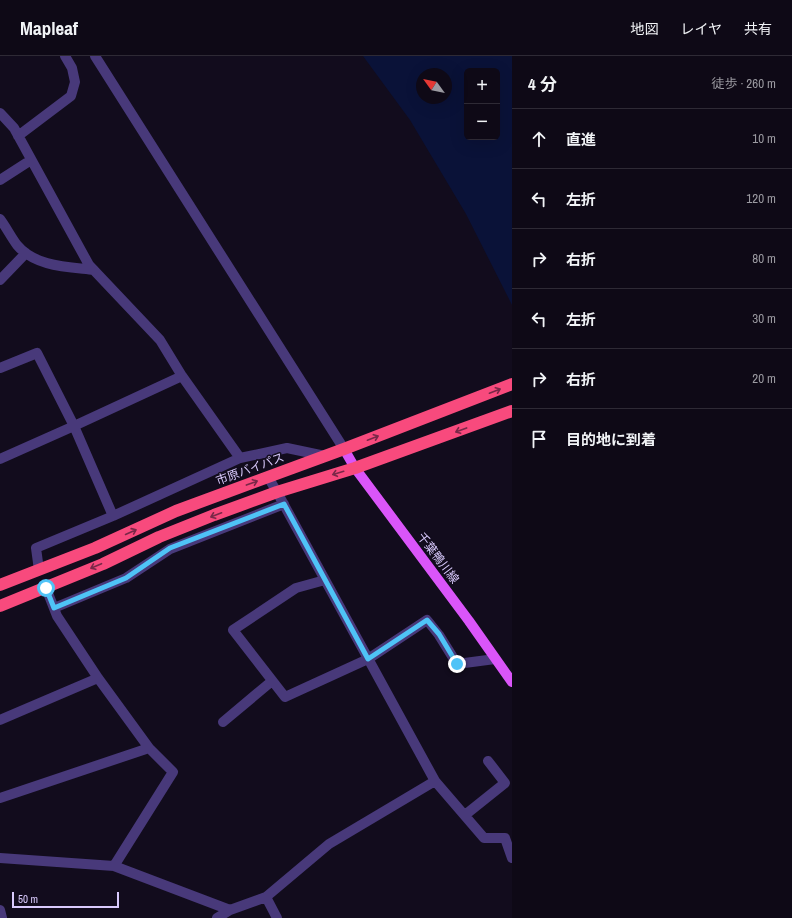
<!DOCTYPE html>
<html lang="ja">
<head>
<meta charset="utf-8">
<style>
	:root { --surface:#0e0916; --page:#1c1723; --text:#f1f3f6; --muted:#9b9aa1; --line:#2e2a35 }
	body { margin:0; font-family:"Archivo Narrow","Noto Sans JP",sans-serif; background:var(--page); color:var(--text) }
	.controls { position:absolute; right:12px; top:12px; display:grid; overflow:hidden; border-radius:6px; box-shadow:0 4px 16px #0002 }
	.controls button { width:36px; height:36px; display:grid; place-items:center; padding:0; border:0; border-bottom:1px solid var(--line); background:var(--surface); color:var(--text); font:20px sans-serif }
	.compass { position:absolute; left:416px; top:12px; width:36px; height:36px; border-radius:50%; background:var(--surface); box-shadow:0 4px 16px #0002; rotate:303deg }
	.scale { position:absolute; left:12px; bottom:10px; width:107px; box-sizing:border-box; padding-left:4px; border:2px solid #d9cafd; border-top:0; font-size:11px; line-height:14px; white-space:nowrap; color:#d9cafd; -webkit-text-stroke:3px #120c1d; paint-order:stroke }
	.stop { position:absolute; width:12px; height:12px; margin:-9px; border:3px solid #4fc3f7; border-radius:50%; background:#fff }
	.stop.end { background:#4fc3f7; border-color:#fff; box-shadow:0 1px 4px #0008 }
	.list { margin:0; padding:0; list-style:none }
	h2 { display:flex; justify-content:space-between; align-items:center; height:52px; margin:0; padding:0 16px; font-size:17px }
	h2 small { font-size:13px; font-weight:400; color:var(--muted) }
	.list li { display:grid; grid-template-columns:26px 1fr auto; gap:12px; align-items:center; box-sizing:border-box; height:60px; padding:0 16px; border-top:1px solid var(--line) }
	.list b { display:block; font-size:15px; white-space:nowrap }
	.list em { font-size:13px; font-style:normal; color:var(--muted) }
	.icon { flex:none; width:22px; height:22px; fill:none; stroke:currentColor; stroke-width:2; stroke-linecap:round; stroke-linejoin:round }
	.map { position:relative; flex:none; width:512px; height:862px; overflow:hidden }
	header { display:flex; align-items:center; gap:24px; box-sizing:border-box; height:56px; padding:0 20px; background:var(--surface); border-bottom:1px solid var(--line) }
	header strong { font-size:19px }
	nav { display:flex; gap:22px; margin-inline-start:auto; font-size:14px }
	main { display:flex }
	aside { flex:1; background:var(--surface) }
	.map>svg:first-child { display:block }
</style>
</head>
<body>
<header>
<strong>Mapleaf</strong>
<nav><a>地図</a><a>レイヤ</a><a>共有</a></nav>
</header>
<main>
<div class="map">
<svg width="512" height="862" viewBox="0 0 512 862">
	<rect width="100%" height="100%" fill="#120c1d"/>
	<path fill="#0a1238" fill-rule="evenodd" d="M363,0h149v249l-46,-91 -56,-94zM467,15h30v66h-30zM422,18h24v24h-24z"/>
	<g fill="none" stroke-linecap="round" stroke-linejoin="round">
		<path stroke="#48397a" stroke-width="10" d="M95,0l249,393
			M0,57l14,15 75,137 71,75 22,36 58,82
			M18,80l53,-40 4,-14 -3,-14 -7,-12
			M0,124l31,-20
			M0,163c6,8 11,18 17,26 18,22 52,22 77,25
			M0,224l26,-27
			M0,312l37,-15 37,73 39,90
			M0,403l74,-33 108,-50
			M268,421l9,15 158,289 49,57h21l7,20
			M39,514l-3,-22 77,-32 127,-58 47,-10 38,8
			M325,524l-29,8 -63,42 52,67 83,-38 59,-39 12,15 18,29 38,-5
			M46,532l11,28 41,62 51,70 24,24 -59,94
			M54,552l72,-30 44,-29 114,-45
			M0,664l98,-42
			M223,666l49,-41
			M0,742l149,-50
			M465,759l40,-32 -17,-22
			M0,802l114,8 116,44
			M266,841l11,21
			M0,854l2,8
			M217,862l13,-8 36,-13 63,-53 106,-63"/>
		<path stroke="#da55f9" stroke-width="10" d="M344,393l11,19 114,153 43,61"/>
		<path stroke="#f84a7d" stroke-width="12" d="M0,529l95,-37 81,-37 168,-62 168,-65
			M0,550l103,-42 56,-27 55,-22 63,-23 78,-24 157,-57"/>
	</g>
	<defs><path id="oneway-shaft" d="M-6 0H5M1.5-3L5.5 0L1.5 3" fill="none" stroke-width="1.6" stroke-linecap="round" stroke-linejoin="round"/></defs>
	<g stroke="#792848">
		<use href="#oneway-shaft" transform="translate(495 335) rotate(-21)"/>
		<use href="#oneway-shaft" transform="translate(461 374) rotate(160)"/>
		<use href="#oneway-shaft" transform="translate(373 382) rotate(-21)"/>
		<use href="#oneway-shaft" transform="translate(338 417) rotate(163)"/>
		<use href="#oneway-shaft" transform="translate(252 427) rotate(-20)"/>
		<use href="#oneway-shaft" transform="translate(216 459) rotate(159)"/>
		<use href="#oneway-shaft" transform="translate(131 476) rotate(-24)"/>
		<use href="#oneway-shaft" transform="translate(96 510) rotate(157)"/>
	</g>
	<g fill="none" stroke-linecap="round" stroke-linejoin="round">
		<path stroke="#4fc3f7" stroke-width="5" d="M46,532l8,20 72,-30 44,-30 114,-44 84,155 59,-39 12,14 18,30"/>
	</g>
	<g text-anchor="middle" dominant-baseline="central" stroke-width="3" stroke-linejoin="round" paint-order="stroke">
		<g font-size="12" fill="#d9cafd" stroke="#120c1d">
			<text transform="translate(250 413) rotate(-20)">市原バイパス</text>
			<text transform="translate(438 502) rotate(53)">千葉鴨川線</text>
		</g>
	</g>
</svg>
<div class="controls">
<button>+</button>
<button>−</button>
</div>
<svg class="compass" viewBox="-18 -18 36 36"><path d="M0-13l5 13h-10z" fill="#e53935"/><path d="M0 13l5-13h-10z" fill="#9b9aa1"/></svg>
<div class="scale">50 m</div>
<div class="stop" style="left:46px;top:532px"></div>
<div class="stop end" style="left:457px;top:608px"></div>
</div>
<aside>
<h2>4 分<small>徒歩 · 260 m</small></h2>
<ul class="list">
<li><svg class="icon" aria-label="ahead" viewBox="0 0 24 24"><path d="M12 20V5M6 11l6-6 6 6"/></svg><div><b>直進</b></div><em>10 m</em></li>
<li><svg class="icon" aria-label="left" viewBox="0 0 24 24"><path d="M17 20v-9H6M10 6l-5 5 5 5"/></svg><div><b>左折</b></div><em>120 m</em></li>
<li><svg class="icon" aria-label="right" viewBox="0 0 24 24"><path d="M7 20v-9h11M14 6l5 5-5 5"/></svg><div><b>右折</b></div><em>80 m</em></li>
<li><svg class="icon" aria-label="left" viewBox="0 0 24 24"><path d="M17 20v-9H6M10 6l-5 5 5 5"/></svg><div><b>左折</b></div><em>30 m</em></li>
<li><svg class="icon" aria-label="right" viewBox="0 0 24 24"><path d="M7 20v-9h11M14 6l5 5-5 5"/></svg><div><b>右折</b></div><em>20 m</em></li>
<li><svg class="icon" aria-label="arrive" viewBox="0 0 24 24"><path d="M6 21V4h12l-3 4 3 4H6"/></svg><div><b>目的地に到着</b></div></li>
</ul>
</aside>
</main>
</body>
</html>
